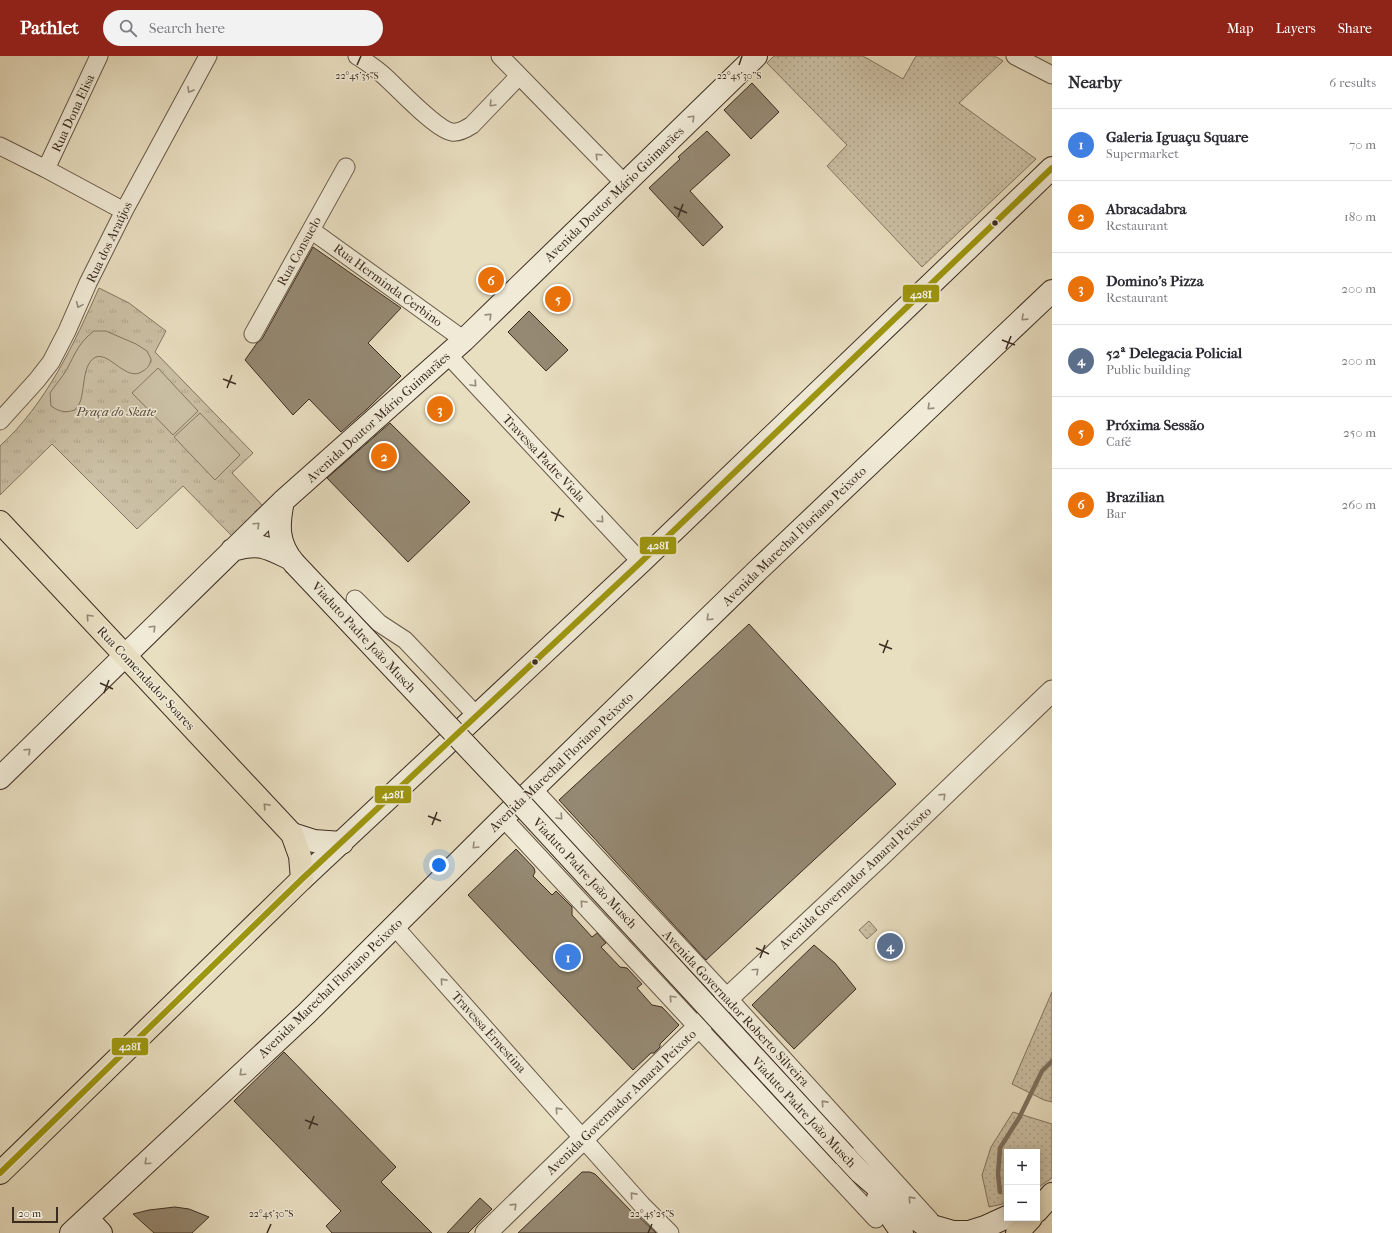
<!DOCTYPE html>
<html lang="en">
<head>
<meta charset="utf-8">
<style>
	:root { --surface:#fff; --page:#f2f2f3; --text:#2b2b33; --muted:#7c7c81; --line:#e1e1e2; --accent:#8f2418 }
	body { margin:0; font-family:"IM FELL French Canon",serif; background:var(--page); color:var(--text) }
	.controls { position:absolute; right:12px; bottom:12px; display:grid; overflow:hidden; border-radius:0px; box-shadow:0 2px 10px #0003 }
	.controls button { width:36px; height:36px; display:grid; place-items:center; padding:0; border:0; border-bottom:1px solid var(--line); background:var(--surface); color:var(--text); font:20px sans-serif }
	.scale { position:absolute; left:12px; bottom:10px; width:46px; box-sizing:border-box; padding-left:4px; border:2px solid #3b2c20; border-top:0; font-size:11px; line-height:14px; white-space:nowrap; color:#3b2c20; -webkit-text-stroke:3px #f0ead6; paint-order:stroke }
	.you { position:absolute; left:439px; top:809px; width:14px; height:14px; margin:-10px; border:3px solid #fff; border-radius:50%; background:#1a73e8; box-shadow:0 0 0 6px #1a73e833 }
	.badge { display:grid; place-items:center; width:26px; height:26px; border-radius:50%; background:var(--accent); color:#fff; font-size:13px; font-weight:700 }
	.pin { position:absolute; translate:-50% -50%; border:2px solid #fff; box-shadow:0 1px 4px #0006 }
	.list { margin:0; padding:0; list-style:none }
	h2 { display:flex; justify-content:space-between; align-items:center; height:52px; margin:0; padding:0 16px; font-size:17px }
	h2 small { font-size:13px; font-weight:400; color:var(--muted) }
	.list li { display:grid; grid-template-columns:26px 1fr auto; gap:12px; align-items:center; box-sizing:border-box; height:72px; padding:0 16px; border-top:1px solid var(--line) }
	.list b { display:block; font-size:15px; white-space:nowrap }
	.list p { margin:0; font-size:13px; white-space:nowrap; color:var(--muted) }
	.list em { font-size:13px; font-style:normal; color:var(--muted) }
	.icon { flex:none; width:22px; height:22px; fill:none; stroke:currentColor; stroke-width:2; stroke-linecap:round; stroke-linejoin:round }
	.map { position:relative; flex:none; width:1052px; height:1177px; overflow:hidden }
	header { display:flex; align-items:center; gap:24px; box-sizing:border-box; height:56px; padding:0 20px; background:var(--accent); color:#fff }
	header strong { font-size:19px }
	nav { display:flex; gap:22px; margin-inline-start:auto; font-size:14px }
	.search { width:280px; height:36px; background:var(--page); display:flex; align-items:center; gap:10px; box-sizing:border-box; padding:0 14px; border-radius:22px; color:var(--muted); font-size:15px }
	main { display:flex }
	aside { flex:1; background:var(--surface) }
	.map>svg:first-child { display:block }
</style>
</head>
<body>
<header>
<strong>Pathlet</strong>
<div class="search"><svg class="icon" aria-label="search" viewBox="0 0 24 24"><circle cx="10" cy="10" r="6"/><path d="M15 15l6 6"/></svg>Search here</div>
<nav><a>Map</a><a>Layers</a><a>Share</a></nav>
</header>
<main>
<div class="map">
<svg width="1052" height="1177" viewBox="0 0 1052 1177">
	<defs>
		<pattern id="grass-dots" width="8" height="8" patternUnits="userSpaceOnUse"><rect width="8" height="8" fill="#cbc0a5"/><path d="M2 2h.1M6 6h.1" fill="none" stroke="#afa58e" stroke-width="1.8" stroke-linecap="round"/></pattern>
		<pattern id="park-tufts" width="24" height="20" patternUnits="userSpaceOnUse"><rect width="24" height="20" fill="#cbc0a5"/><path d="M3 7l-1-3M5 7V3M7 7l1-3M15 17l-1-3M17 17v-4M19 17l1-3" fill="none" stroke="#afa58e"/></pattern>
	</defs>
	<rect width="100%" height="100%" fill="#e8dec0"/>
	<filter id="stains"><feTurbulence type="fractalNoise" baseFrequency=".005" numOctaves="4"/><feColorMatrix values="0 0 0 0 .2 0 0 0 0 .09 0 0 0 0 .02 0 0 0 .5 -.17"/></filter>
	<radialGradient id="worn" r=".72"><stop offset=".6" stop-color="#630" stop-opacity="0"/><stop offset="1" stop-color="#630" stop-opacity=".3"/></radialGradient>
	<path fill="url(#grass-dots)" stroke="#837662" d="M774,0h89l40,23 13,-23h79l8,5 -44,42 77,56 -114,108 -95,-101 20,-21 -80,-82z
		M869,865l8,9 -10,9 -8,-9z
		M1052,936v110l-8,-2 -32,-16z
		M1013,1056l39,12v54l-15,10v-36h-30v51l-18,4 -7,-32 9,-28z"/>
	<path fill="url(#park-tufts)" stroke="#837662" d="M99,232l30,15 37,28 -11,21 98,101 -21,20 31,33 -31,30 -49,-50 -46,43 -85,-85 -52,51v-49c46,-42 74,-102 99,-158z"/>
	<path fill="#cbc0a5" stroke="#837662" d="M94,275h12l30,13 11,7 4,8c-1,6 -3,9 -8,12 -16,12 -33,-19 -47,-14 -14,6 -11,33 -16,45 -1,3 -3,5 -5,8 -10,3 -15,2 -24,-4l-1,-13c5,-8 12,-15 17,-24 8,-15 12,-27 27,-38z
		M158,312l40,43 -25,24 -41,-42z
		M200,357l40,42 -25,25 -41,-43z"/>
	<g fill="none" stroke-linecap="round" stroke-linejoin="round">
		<path stroke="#7f7260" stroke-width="4.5" d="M1000,1136l-2,-18 2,-26 19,-30 23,-47 10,-10"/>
	</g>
	<path fill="#958973" stroke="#3b2c20" d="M752,27l27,29 -28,27 -27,-29z
		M707,75l23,24 -40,36 33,36 -20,19 -54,-58 31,-29 -2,-2z
		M313,191l88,61 -33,35 33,33 -33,32 -27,24 -32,-33 -16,16 -48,-55 12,-17 5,-4z
		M529,255l39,39 -22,21 -38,-39z
		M390,367l80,79 -62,60 -81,-84z
		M749,568l147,160 -190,176 -147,-160z
		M516,793l18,19 1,4 -2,4 19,19 4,-4 16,16v8l20,22 5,-4 9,10 -5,4 19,20 7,1 15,16 -5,4 15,17 10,2 17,18 -19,19v3l-6,6h-3l-18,17 -165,-175z
		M814,889l21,18 21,26 -62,60 -42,-44z
		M284,996l112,115 -15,15 51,51h-100l-6,-7 15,-15 -107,-110z
		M582,1116h8l5,2 38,39 1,-1 22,21h-138z
		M480,1142l12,11 -24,24h-21z
		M175,1151l14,2 20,8 -17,16h-38l-21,-19 16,-4z"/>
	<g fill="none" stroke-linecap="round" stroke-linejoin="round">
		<defs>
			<path id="minor" d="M357,0c8,5 17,11 25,18 14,12 54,56 70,58 7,1 14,-3 20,-7l47,-49
				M500,0l125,128
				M1015,0l37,19
				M0,90l46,23 78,42
				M46,113l53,-113
				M311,174l153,110
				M253,278l93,-167
				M448,299l193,207
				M0,365l37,-41 14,-18 16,-31 21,-48 36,-72 84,-155
				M355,543l24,24 26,17 72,76
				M533,733l195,209 202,222
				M503,762l373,401
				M394,870l248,279 28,28"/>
			<path id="tertiary" d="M486,1177l242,-235 151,-141 173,-166"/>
			<path id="secondary" d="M283,445c-5,24 -6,42 11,62
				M232,494c28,-8 34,-3 59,9
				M0,722l283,-277 181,-161 292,-284
				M292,778l22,7 28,2
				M302,823l339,-317 411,-394
				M845,1100l15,16 29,25 33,26 31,9h16l16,-5 22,-10
				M878,1142l24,35
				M87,1162l14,15
				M71,1177l235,-219 197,-196 254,-247 295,-280"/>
			<path id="primary" d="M0,466l292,312 8,22 2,23 -302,294
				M1037,1155l15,-17
				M1017,1177l14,-15"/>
		</defs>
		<use href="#minor" stroke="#665848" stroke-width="19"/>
		<use href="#tertiary" stroke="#665848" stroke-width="23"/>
		<use href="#secondary" stroke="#3b2c20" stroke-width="24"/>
		<use href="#primary" stroke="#3b2c20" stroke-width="24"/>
		<use href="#minor" stroke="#f0ead6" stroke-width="17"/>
		<use href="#tertiary" stroke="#f0ead6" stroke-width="21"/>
		<use href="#secondary" stroke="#f0ead6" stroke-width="22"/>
		<use href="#primary" stroke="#e8dec0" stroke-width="22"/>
		<defs>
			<path id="secondary-bridge" d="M294,507l218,231 333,362"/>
		</defs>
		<use href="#secondary-bridge" stroke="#3b2c20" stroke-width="24" stroke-linecap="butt"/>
		<use href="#secondary-bridge" stroke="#f0ead6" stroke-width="22"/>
		<defs>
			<path id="bus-1" d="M0,1117l302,-294 339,-317 411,-394"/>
		</defs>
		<use href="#bus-1" stroke="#f0ead6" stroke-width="9"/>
		<use href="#bus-1" stroke="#9d9610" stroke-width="6"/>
	</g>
	<defs><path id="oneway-chevron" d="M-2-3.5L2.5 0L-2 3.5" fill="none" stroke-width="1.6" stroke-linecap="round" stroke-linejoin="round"/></defs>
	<g stroke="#968b7b">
		<use href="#oneway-chevron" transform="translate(190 34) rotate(119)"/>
		<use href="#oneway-chevron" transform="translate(492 48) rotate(134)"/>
		<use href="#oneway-chevron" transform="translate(692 62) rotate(-45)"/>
		<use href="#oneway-chevron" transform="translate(598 100) rotate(-134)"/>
		<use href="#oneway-chevron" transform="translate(79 249) rotate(114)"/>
		<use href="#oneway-chevron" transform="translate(489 260) rotate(-44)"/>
		<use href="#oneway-chevron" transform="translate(1024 262) rotate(136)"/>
		<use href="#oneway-chevron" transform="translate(474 328) rotate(47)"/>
		<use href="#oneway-chevron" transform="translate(930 351) rotate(136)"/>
		<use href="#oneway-chevron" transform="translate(601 464) rotate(47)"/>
		<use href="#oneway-chevron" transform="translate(257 469) rotate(-44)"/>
		<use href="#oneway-chevron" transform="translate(709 562) rotate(136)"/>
		<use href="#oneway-chevron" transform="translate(153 572) rotate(-45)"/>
		<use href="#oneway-chevron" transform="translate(28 695) rotate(-44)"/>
		<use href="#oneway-chevron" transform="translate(943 740) rotate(-44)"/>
		<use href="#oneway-chevron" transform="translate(560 761) rotate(47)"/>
		<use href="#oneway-chevron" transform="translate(475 790) rotate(135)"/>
		<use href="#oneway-chevron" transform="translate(583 847) rotate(-133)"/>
		<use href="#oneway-chevron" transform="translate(756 915) rotate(-43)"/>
		<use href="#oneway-chevron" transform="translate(443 925) rotate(-132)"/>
		<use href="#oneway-chevron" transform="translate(672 942) rotate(-133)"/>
		<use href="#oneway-chevron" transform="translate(242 1017) rotate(137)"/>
		<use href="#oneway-chevron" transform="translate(824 1047) rotate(-132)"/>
		<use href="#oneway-chevron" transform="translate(558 1054) rotate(-132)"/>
		<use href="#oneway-chevron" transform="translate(147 1106) rotate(137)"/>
		<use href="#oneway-chevron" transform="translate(633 1139) rotate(-132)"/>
		<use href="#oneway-chevron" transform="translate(911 1143) rotate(-132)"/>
		<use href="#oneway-chevron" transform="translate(514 1150) rotate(-44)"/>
	</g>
	<g stroke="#928570">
		<use href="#oneway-chevron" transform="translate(89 561) rotate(-133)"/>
		<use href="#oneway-chevron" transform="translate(266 750) rotate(-133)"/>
	</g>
	<path fill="none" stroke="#3b2c20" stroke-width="1.5" d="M357,9l4,-9M739,9l3,-9M674,151l13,6M678,161l5,-13M1002,284l13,5M1006,293l5,-13M223,323l13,5M227,332l5,-13M551,456l13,5M555,465l5,-13M879,588l13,5M883,597l5,-13M100,627l13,6M104,637l5,-13M428,760l13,5M432,769l5,-13M756,892l13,6M760,902l5,-13M305,1064l13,5M309,1073l5,-13M267,1177l4,-9M648,1177l4,-9"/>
	<g fill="#3b2c20" stroke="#f0ead6" stroke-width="1.5">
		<circle cx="995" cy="167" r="3.5"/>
		<circle cx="535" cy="606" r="3.5"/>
	</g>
	<g text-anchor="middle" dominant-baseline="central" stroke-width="3" stroke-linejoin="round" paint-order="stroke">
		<g font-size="13" fill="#3b2c20" stroke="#f0ead6">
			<text transform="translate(73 57) rotate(-65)">Rua Dona Elisa</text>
			<text transform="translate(614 138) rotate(-44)">Avenida Doutor Mário Guimarães</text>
			<text transform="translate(109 186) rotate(-64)">Rua dos Araújos</text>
			<text transform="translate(299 195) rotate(-61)">Rua Consuelo</text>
			<text transform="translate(388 229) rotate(36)">Rua Herminda Cerbino</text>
			<text transform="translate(378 361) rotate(-42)">Avenida Doutor Mário Guimarães</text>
			<text transform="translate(544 402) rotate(47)">Travessa Padre Viola</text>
			<text transform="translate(794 480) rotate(-44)">Avenida Marechal Floriano Peixoto</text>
			<text transform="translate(364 581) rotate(47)">Viaduto Padre João Musch</text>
			<text transform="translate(146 622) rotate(47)">Rua Comendador Soares</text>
			<text transform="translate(561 706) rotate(-44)">Avenida Marechal Floriano Peixoto</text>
			<text transform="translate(585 817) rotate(47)">Viaduto Padre João Musch</text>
			<text transform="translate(855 822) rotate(-43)">Avenida Governador Amaral Peixoto</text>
			<text transform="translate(330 932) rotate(-44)">Avenida Marechal Floriano Peixoto</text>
			<text transform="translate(736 952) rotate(47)">Avenida Governador Roberto Silveira</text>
			<text transform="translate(489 976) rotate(48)">Travessa Ernestina</text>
			<text transform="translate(621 1046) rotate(-44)">Avenida Governador Amaral Peixoto</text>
			<text transform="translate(804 1056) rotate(47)">Viaduto Padre João Musch</text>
		</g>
		<g font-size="13" font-style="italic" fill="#584a3b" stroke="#f0ead6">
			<text x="116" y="355">Praça do Skate</text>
		</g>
	</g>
	<g font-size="10" text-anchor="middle" fill="#3b2c20" stroke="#f0ead6" stroke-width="3" stroke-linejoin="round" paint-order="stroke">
		<text x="357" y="23">22°45'35"S</text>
		<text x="739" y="23">22°45'30"S</text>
		<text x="271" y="1161">22°45'30"S</text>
		<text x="652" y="1161">22°45'25"S</text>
	</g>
	<g stroke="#f0ead6" stroke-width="1.5">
		<rect x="902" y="228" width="38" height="19" rx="4" fill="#9d9610"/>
		<rect x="639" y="480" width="38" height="19" rx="4" fill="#9d9610"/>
		<rect x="374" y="729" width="38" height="19" rx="4" fill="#9d9610"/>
		<rect x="111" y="981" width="38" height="19" rx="4" fill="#9d9610"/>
	</g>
	<g font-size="11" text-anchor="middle" font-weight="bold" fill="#fff">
		<text x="921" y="242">428I</text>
		<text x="658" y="493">428I</text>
		<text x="393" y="742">428I</text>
		<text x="130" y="994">428I</text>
	</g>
	<rect width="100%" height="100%" filter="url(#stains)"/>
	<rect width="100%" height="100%" fill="url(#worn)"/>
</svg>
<div class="controls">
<button>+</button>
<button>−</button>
</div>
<div class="scale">20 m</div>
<div class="you"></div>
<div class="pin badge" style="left:568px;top:901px;background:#3f7fe0">1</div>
<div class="pin badge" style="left:384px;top:400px;background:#e8710a">2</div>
<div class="pin badge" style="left:440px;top:353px;background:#e8710a">3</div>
<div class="pin badge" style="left:890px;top:890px;background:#5c6f8a">4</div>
<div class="pin badge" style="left:558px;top:243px;background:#e8710a">5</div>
<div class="pin badge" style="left:491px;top:224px;background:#e8710a">6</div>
</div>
<aside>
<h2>Nearby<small>6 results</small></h2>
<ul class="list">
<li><span class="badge" style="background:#3f7fe0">1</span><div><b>Galeria Iguaçu Square</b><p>Supermarket</p></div><em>70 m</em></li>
<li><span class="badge" style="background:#e8710a">2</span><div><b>Abracadabra</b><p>Restaurant</p></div><em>180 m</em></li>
<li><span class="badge" style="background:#e8710a">3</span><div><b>Domino's Pizza</b><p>Restaurant</p></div><em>200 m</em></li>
<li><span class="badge" style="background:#5c6f8a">4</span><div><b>52ª Delegacia Policial</b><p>Public building</p></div><em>200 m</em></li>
<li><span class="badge" style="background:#e8710a">5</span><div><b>Próxima Sessão</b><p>Café</p></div><em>250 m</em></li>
<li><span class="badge" style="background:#e8710a">6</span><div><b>Brazilian</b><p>Bar</p></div><em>260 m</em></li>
</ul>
</aside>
</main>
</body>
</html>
